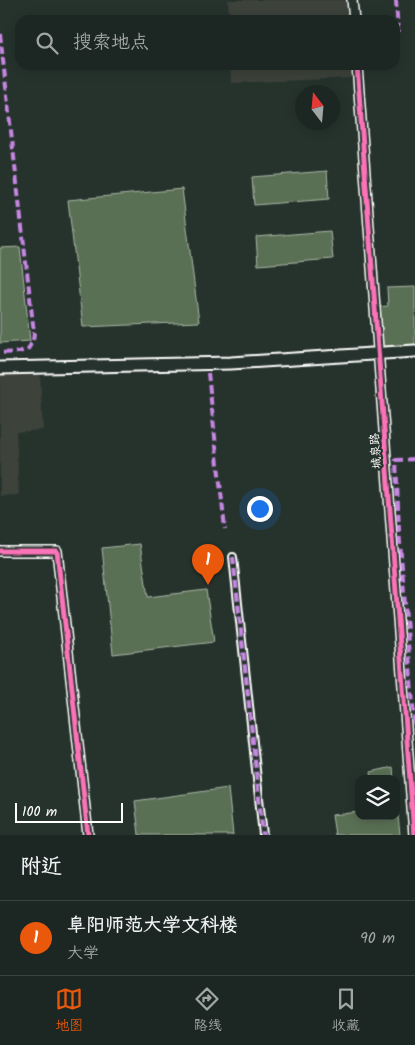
<!DOCTYPE html>
<html lang="zh">
<head>
<meta charset="utf-8">
<style>
	:root { --surface:#1c2622; --page:#252e2a; --text:#f1f3f6; --muted:#a0a5a5; --line:#3a4340; --accent:#ea580c }
	body { margin:0; font-family:Kalam,"LXGW WenKai TC",sans-serif; background:var(--page); color:var(--text) }
	.controls { position:absolute; right:15px; bottom:15px; display:grid; overflow:hidden; border-radius:10px; box-shadow:0 2px 12px #0003 }
	.controls button { width:45px; height:45px; display:grid; place-items:center; padding:0; border:0; border-bottom:1px solid var(--line); background:var(--surface); color:var(--text); font:25px sans-serif }
	.compass { position:absolute; left:295px; top:85px; width:45px; height:45px; border-radius:50%; background:var(--surface); box-shadow:0 2px 12px #0003; rotate:344deg }
	.scale { position:absolute; left:15px; bottom:12px; width:108px; box-sizing:border-box; padding-left:5px; border:2px solid #fff; border-top:0; font-size:14px; line-height:18px; white-space:nowrap; color:#fff; -webkit-text-stroke:4px #26332d; paint-order:stroke }
	.you { position:absolute; left:259px; top:508px; width:18px; height:18px; margin:-12px; border:4px solid #fff; border-radius:50%; background:#1a73e8; box-shadow:0 0 0 8px #1a73e833 }
	.badge { display:grid; place-items:center; width:32px; height:32px; border-radius:50%; background:var(--accent); color:#fff; font-size:16px; font-weight:700 }
	.pin { position:absolute; translate:-50% -41px; filter:drop-shadow(0 1px 2px #0008) }
	.pin::after { content:''; position:absolute; top:26px; width:18px; height:15px; background:inherit; clip-path:polygon(0 0,100% 0,50% 100%) }
	.list { margin:0; padding:0; list-style:none }
	h2 { display:flex; justify-content:space-between; align-items:center; height:65px; margin:0; padding:0 20px; font-size:21px }
	h2 small { font-size:16px; font-weight:400; color:var(--muted) }
	.list li { display:grid; grid-template-columns:32px 1fr auto; gap:15px; align-items:center; box-sizing:border-box; height:75px; padding:0 20px; border-top:1px solid var(--line) }
	.list b { display:block; font-size:19px; white-space:nowrap }
	.list p { margin:0; font-size:16px; white-space:nowrap; color:var(--muted) }
	.list em { font-size:16px; font-style:normal; color:var(--muted) }
	.icon { flex:none; width:28px; height:28px; fill:none; stroke:currentColor; stroke-width:2; stroke-linecap:round; stroke-linejoin:round }
	.map { position:relative; flex:none; width:415px; height:835px; overflow:hidden }
	.search { position:absolute; background:var(--surface); box-shadow:0 2px 12px #0003; left:15px; right:15px; top:15px; height:55px; display:flex; align-items:center; gap:12px; box-sizing:border-box; padding:0 18px; border-radius:15px; color:var(--muted); font-size:19px }
	.sheet { height:140px; background:var(--surface) }
	nav { display:flex; justify-content:space-around; align-items:center; box-sizing:border-box; height:70px; border-top:1px solid var(--line); background:var(--surface); font-size:14px; color:var(--muted) }
	nav a { display:grid; justify-items:center; gap:2px }
	nav .on { color:var(--accent) }
	.map>svg:first-child { display:block }
</style>
</head>
<body>
<div class="map">
<svg width="415" height="835" viewBox="0 0 415 835">
	<rect width="100%" height="100%" fill="#26332d"/>
	<filter id="ink" filterUnits="userSpaceOnUse"><feTurbulence type="fractalNoise" baseFrequency=".02" numOctaves="2"/><feDisplacementMap in="SourceGraphic" scale="10" xChannelSelector="R" yChannelSelector="G"/><feConvolveMatrix kernelMatrix="1 2 1 2 8 2 1 2 1" color-interpolation-filters="sRGB"/></filter>
	<g filter="url(#ink)">
		<path fill="#3c423b" d="M228,0h118l2,20h-119z
			M230,65h121l1,13 -121,5z
			M40,372l3,58 -27,2 3,63 -19,1v-123z"/>
		<path fill="#5a7054" stroke="#acb8aa" d="M327,171l2,28 -75,6 -2,-28z
			M182,189l17,133 -116,5 -15,-127z
			M330,231l3,28 -75,6 -2,-28z
			M20,247l10,94 -30,2v-95z
			M415,287v60l-34,2 -4,-42 11,-1 -1,-18z
			M140,544l8,53 58,-7 8,52 -101,12 -11,-106z
			M393,767l1,12h-22l-1,-7z
			M228,788l5,47h-94l-4,-34z
			M396,796l4,39h-65l-3,-20 27,-3v4h37z"/>
		<g fill="none" stroke-linecap="round" stroke-linejoin="round">
			<defs>
				<path id="pedestrian" d="M233,557l30,278"/>
				<path id="minor" d="M352,0l2,20
					M357,65l57,770
					M0,551h57l31,284"/>
				<path id="secondary" d="M384,353l31,-2
					M0,368l231,-5 141,-9"/>
			</defs>
			<use href="#pedestrian" stroke="#fff" stroke-width="10"/>
			<use href="#minor" stroke="#fff" stroke-width="12"/>
			<use href="#secondary" stroke="#fff" stroke-width="15"/>
			<use href="#pedestrian" stroke="#26332d" stroke-width="6"/>
			<use href="#minor" stroke="#26332d" stroke-width="9"/>
			<use href="#secondary" stroke="#26332d" stroke-width="11"/>
			<path stroke="#c787e3" stroke-width="4" stroke-dasharray="8 4" stroke-linecap="butt" d="M396,0l2,33
				M0,34l34,299 -1,8 -5,8 -9,3 -19,1
				M208,373l17,156
				M415,459l-19,1 3,70 16,200
				M233,557l30,278"/>
			<defs>
				<path id="cycleway" d="M357,65l57,770
					M0,551h57l31,284"/>
			</defs>
			<use href="#cycleway" stroke="#26332d" stroke-width="8"/>
			<use href="#cycleway" stroke="#fb73b8" stroke-width="5"/>
		</g>
	</g>
	<g text-anchor="middle" dominant-baseline="central" stroke-width="4.5" stroke-linejoin="round" paint-order="stroke">
		<g font-size="12" fill="#fff" stroke="#26332d">
			<text transform="translate(376 451) rotate(-94)">城泉路</text>
		</g>
	</g>
</svg>
<div class="controls">
<button><svg class="icon" aria-label="layers" viewBox="0 0 24 24"><path d="M12 4l9 5-9 5-9-5zM3 14l9 5 9-5"/></svg></button>
</div>
<svg class="compass" viewBox="-18 -18 36 36"><path d="M0-13l5 13h-10z" fill="#e53935"/><path d="M0 13l5-13h-10z" fill="#a0a5a5"/></svg>
<div class="scale">100 m</div>
<div class="you"></div>
<div class="pin badge" style="left:208px;top:585px">1</div>
<div class="search"><svg class="icon" aria-label="search" viewBox="0 0 24 24"><circle cx="10" cy="10" r="6"/><path d="M15 15l6 6"/></svg>搜索地点</div>
</div>
<section class="sheet">
<h2>附近<small></small></h2>
<ul class="list">
<li><span class="badge">1</span><div><b>阜阳师范大学文科楼</b><p>大学</p></div><em>90 m</em></li>
</ul>
</section>
<nav>
<a class="on"><svg class="icon" aria-label="map" viewBox="0 0 24 24"><path d="M3 6l6-2 6 2 6-2v14l-6 2-6-2-6 2zM9 4v14M15 6v14"/></svg>地图</a>
<a><svg class="icon" aria-label="directions" viewBox="0 0 24 24"><path d="M12 3l9 9-9 9-9-9zM9 14v-3h6M13 9l2 2-2 2"/></svg>路线</a>
<a><svg class="icon" aria-label="saved" viewBox="0 0 24 24"><path d="M7 4h10v16l-5-4-5 4z"/></svg>收藏</a>
</nav>
</body>
</html>
